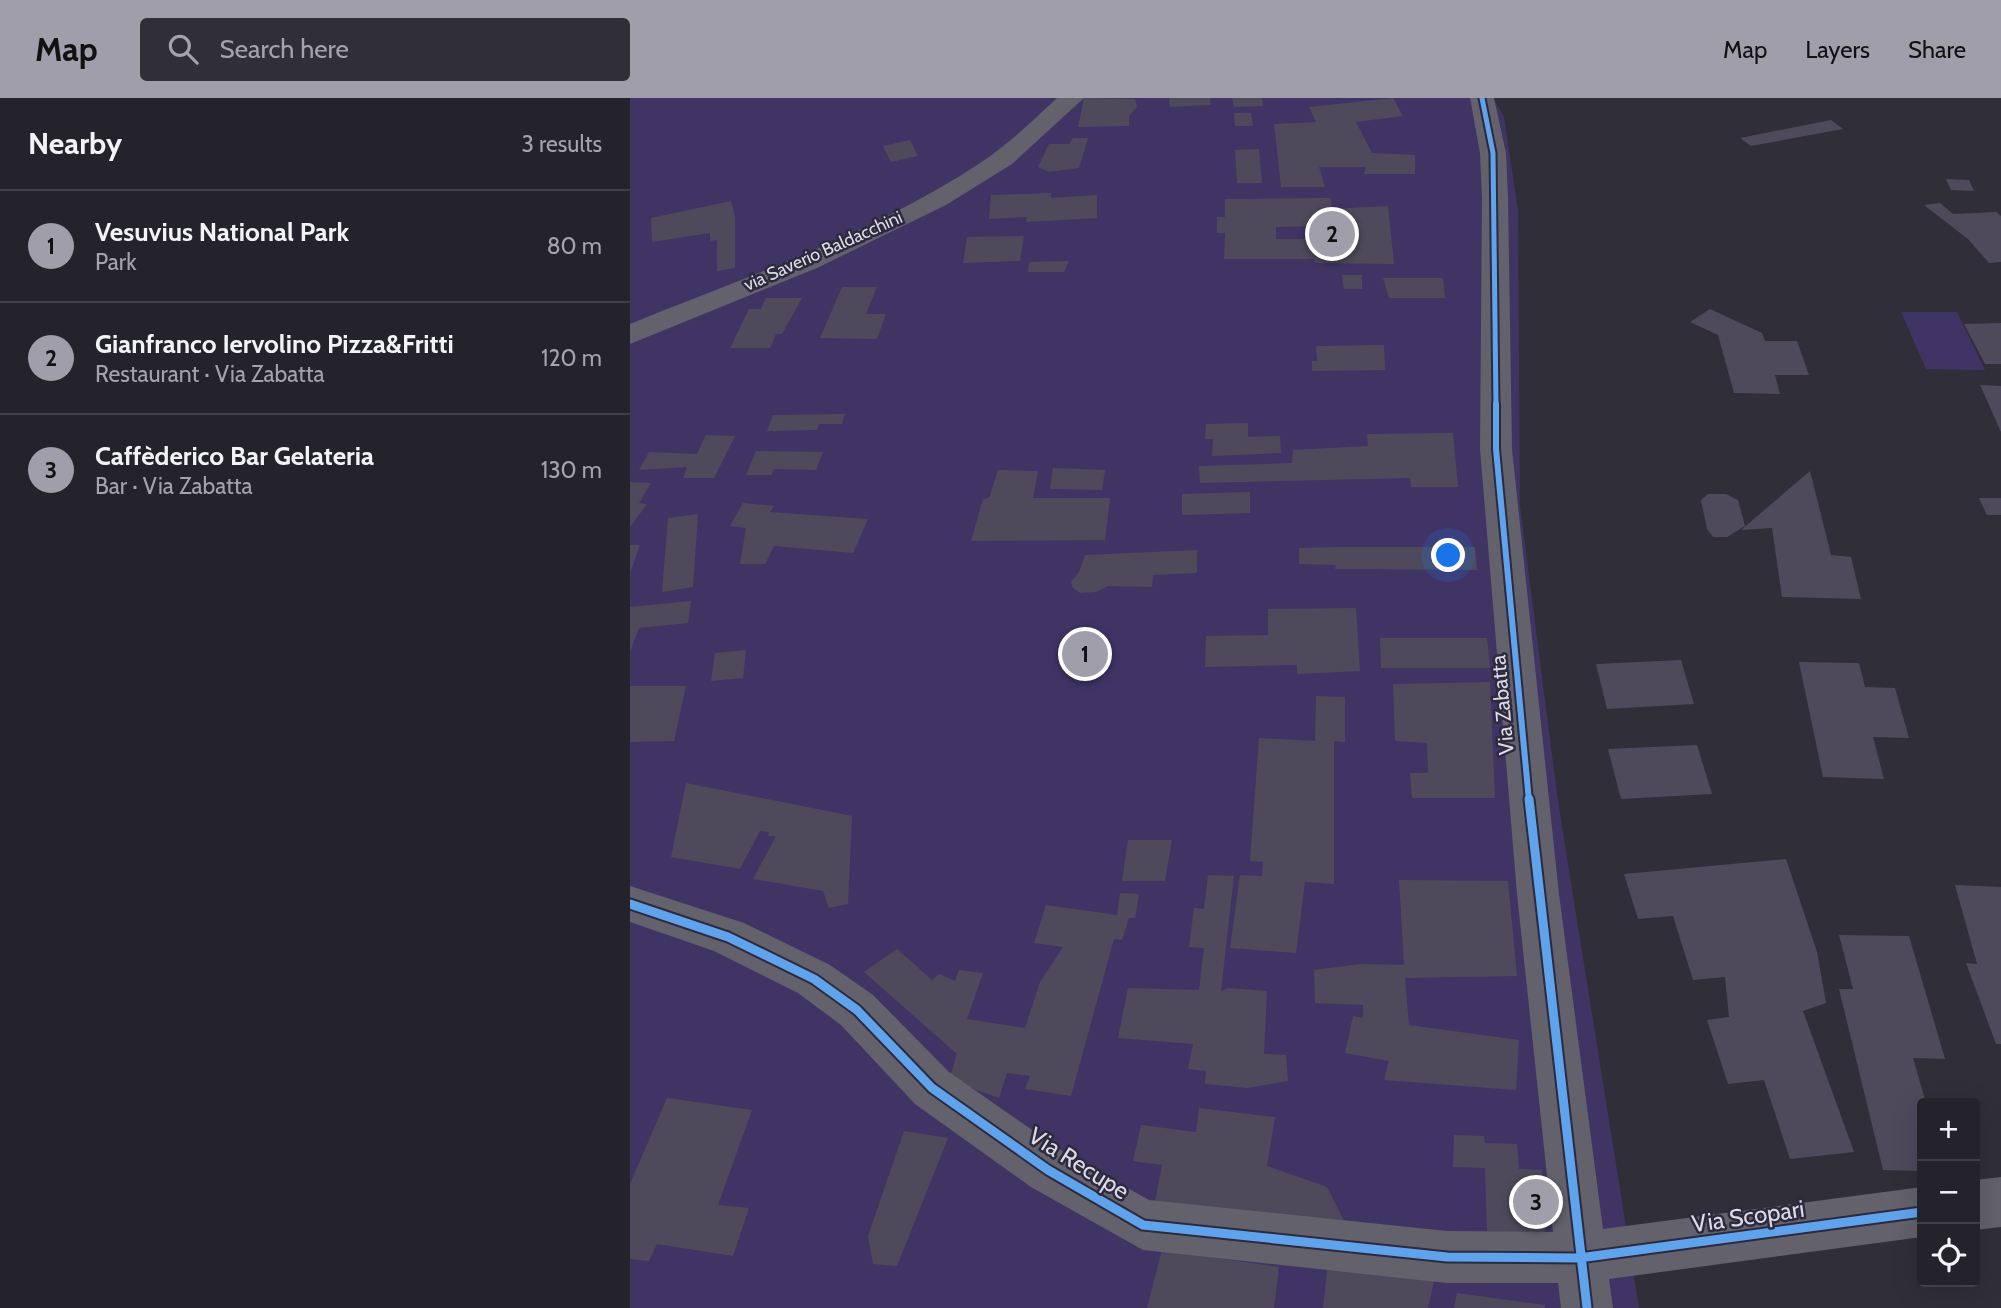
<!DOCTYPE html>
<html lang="en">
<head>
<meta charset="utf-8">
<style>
	:root { --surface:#24222b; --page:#302f37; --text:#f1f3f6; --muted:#a3a4a9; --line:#413f47; --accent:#a09eaa }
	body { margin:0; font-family:Cabin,sans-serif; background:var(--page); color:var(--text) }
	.controls { position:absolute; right:21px; bottom:21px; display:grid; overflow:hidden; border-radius:7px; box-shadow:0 7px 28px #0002 }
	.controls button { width:63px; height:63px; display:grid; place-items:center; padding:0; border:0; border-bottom:2px solid var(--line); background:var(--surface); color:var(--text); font:35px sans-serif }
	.you { position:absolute; left:819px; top:458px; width:24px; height:24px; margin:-18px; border:5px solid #fff; border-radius:50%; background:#1a73e8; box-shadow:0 0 0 10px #1a73e833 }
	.badge { display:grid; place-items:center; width:46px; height:46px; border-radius:50%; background:var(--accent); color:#111; font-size:23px; font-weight:700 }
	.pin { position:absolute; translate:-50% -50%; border:4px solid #fff; box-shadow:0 2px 7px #0006 }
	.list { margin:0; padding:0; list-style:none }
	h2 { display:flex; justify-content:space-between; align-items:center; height:91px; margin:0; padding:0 28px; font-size:30px }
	h2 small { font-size:23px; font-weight:400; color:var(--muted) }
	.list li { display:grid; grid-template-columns:46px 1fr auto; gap:21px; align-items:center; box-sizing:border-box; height:112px; padding:0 28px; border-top:2px solid var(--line) }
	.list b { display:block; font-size:26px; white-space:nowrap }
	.list p { margin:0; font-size:23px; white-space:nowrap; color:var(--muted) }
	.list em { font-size:23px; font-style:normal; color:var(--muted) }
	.icon { flex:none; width:38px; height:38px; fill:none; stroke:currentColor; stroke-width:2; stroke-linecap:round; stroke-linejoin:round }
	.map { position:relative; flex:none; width:1371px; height:1210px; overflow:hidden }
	header { display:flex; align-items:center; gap:42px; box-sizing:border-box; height:98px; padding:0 35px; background:var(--accent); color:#111 }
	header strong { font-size:33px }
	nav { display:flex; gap:38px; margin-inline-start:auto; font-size:24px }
	.search { width:490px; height:63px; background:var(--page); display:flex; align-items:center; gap:18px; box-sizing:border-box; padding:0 24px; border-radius:7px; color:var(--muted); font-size:26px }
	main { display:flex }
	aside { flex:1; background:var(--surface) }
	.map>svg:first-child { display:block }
</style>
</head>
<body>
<header>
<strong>Map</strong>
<div class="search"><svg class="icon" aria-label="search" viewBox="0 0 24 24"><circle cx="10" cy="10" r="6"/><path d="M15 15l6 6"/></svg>Search here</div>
<nav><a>Map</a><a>Layers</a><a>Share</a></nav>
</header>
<main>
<aside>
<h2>Nearby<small>3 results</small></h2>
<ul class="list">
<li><span class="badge">1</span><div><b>Vesuvius National Park</b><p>Park</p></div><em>80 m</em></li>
<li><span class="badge">2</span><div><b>Gianfranco Iervolino Pizza&amp;Fritti</b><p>Restaurant · Via Zabatta</p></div><em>120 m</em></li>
<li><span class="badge">3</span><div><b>Caffèderico Bar Gelateria</b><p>Bar · Via Zabatta</p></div><em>130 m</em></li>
</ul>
</aside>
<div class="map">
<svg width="1371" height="1210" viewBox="0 0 1371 1210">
	<rect width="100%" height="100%" fill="#302e39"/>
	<path fill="#403465" d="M0,0h863l11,19 14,93 2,296 38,295 81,507h-1009z
		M1271,214h56l28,58 -59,-1z"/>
	<path fill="#4e4a5b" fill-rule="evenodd" d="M454,0l51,1 2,8 -8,9v10l-51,1z
		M539,0h41l1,7 -41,2z
		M602,0h30l1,8 -29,1z
		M763,0l10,18 -47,6 16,31 43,2v19h-51l2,-7h-47l6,20h-44l-7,-63 42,-2 -7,-15z
		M604,15h17l2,13h-18z
		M1201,22l12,9 -92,17 -11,-8z
		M443,40h15l-9,30 -30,4 -11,-5 11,-23h20z
		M280,42l8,16 -27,6 -8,-16z
		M629,51l3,34h-25l-2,-33z
		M1316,81l23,1 5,11 -23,-1z
		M421,95v5l46,-3v23l-71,4 1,-5 -38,2 2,-24z
		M701,100v11l57,-3 6,58 -79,-1 -1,-4h-90l1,-26h-8v-16h8v-18zM688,128l1,13h-43v-12z
		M101,103l4,16v51l-18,3v-31l-7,1v-8l-58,9 -1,-24z
		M1310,105l13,11 43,-2 5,4v46l-12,1 -21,-24 -44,-34z
		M394,138l-4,25 -57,2 4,-26z
		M439,163l-5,11h-36l1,-10z
		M712,177h20v14h-18z
		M753,180h60l2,20h-56z
		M212,189h35l-11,27h20l-9,25 -57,-1z
		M136,200h36l-20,36h-6l-6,14h-40l19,-39h12z
		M1080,211l52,24 3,8h32l12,34h-34l5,19 -46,-1 -16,-58 -28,-13z
		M1371,225v41h-16l-21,-40z
		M754,247l1,25 -73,1v-10h5l-1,-15z
		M1350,287l21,1v46z
		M215,316l-3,10h-23l-2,6 -50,1 6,-16z
		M618,325v14l32,-1 1,17 -69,3 1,-17h-8l1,-15z
		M823,335l5,54h-47l-1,-9 -210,5 -1,-17 93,-3 1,-13 75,-4 -1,-12z
		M76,337l29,1 -21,42h-31l4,-11 -48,3 10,-18 48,2z
		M126,353l67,1 -7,18 -42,-1 -3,6h-25z
		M423,370l52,2 -3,20 -52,-1z
		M368,372l40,1 -5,27h77l-5,42 -134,1 12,-42 6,-1z
		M1180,373l21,84 20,2 10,42 -79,-2 -10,-69 -31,2z
		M0,384l21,1 -12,20 8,1 -17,23z
		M620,394v21l-68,2v-21z
		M1078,396h18l12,6 7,26 -18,11h-14l-6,-8 -6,-29z
		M1349,400h22v17h-14z
		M113,405l31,3 -4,6 98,7 -15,34 -79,-7 -9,18h-25l6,-36 -16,-2z
		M68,416l-5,73 -31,5 6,-74z
		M0,447h10l-10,28z
		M705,449h140l2,23 -142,-1 1,-4 -37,-1v-16z
		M567,452v23l-44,2 -1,12 -44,-1 -12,6 -16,1 -7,-5 -2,-6 8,-10 6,-17z
		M61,503l-3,22 -49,5 -9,24v-45z
		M726,510l4,63 -63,3v-9l-92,2 1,-31 62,-1v-26z
		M750,540h107l3,30h-109z
		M116,552l-3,28 -32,3 4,-28z
		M1051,562l13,44 -87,5 -11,-45z
		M1169,564l60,1 6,24 30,1 14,50 -36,-1 11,42 -61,-2z
		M860,584l5,116h-83l-2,-25h18l-1,-30 -32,-2 -2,-57z
		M0,588h56l-12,55 -44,1z
		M686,598l29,1v45l-11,-1v143l-29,-2 -9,71 -66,-5 10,-73 22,1 1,-14 -13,-1 9,-123 56,3z
		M1067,647l15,49 -91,5 -13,-50z
		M56,685l166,33 -4,88 -19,4 -6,-17 -70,-12 23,-43h-8l1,-4 -9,-1 -20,38 -69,-12z
		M498,742h44l-7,41h-43z
		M1156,761l31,93 9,51 -23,8 51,141 -64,7 -26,-79 -36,4 -21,-64 22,-3 -4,-40 -32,3 -20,-64 -35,3 -14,-45z
		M578,777l26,1 -13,115 7,-3 39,3 -3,63 22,1 2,26 -41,7 -42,-4 1,-13 -18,-2 5,-25 -75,-6 10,-50 71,2 5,-42 -15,-1 5,-39 10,1z
		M769,782l109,1 9,95 -112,2 4,47 110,15 -3,50 -132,-10 5,-19 -44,-8 8,-37 10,2v-13l-48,-2 -1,-33 47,-6 43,1z
		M1325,787l46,2v157h-5l-30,-81 11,1z
		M490,795l19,1 -4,24h-6l-7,22 -8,-1 -43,157 -46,-7 5,-13 -23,-3 -8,25 -50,-18 8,-26 -93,-82 33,-23 35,31 7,-6 16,7 4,-11 24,3 -16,46 58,9 15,-46 23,-35 -29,-4 12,-38 71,10z
		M1209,837l70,1 36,123 -32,-1 13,45h-4v68l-39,-1 -44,-181h14z
		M37,1000l85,12 -34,95 31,3 -16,48 -76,-12 -8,17 -19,-2v-75z
		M569,1010l76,9 -8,49 60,21 22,44 -195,-24 8,-42 -29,-4 8,-36 55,7z
		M274,1033l44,7 -51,128 -24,-2 -5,-28z
		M824,1037l30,1 1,7 32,1 2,25 23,1 4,73 -59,-11 -2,-64 -32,-1z
		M532,1152l117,17 -5,41h-127z
		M698,1164l107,15 -7,31h-105z
		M827,1195l88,12v3h-91z"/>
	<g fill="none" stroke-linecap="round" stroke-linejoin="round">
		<path fill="#63616c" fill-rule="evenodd" d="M427,0h27l-72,66 -66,41 -129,63 -187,76v-20c118,-48 243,-90 350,-161 28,-18 52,-42 77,-65z
			M840,0h24l12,55 2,45 4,251 47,445 44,335 319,-42v50l-313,42 4,29h-52l-3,-25h-111l-304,-33 -112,-63 -116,-83 -74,-79 -43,-32 -84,-42 -84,-29v-36l114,37 86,42 43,30 76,77 116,81 84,47 298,31 106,1 -36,-338 -37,-445 2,-251 -2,-45z
			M1371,1079v50l-26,3v-50z"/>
		<defs>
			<path id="cycleway-far2" d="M852,0l11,55 3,253"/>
			<path id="cycleway-far1" d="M866,306v45l33,352"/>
			<path id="cycleway" d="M899,701l58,509
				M0,806l98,33 86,42 43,31 75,78 116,82 95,55 304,32 132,1 343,-46"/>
		</defs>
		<use href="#cycleway-far2" stroke="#2d2a3d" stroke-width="9"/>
		<use href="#cycleway-far1" stroke="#2d2a3d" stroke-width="10"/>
		<use href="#cycleway" stroke="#2d2a3d" stroke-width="13"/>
		<use href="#cycleway-far2" stroke="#60a3ed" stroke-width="5"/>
		<use href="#cycleway-far1" stroke="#60a3ed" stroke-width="6"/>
		<use href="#cycleway" stroke="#60a3ed" stroke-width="9"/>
	</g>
	<g text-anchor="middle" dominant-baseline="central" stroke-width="5" stroke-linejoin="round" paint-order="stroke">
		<g font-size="18" fill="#dcdae7" stroke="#2d2a3d">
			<text transform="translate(193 153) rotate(-24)">via Saverio Baldacchini</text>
		</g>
		<g font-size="21" fill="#dcdae7" stroke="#2d2a3d">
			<text transform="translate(872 607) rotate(-95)">Via Zabatta</text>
		</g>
		<g font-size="24" fill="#dcdae7" stroke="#2d2a3d">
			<text transform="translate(449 1065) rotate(32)">Via Recupe</text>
			<text transform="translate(1118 1118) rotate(-8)">Via Scopari</text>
		</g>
	</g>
</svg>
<div class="controls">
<button>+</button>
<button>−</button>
<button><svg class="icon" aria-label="locate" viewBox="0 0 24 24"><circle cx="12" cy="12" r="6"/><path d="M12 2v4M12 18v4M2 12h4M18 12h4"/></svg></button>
</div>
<div class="you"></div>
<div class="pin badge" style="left:455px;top:556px">1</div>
<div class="pin badge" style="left:702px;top:136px">2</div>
<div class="pin badge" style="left:906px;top:1104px">3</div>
</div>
</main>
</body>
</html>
